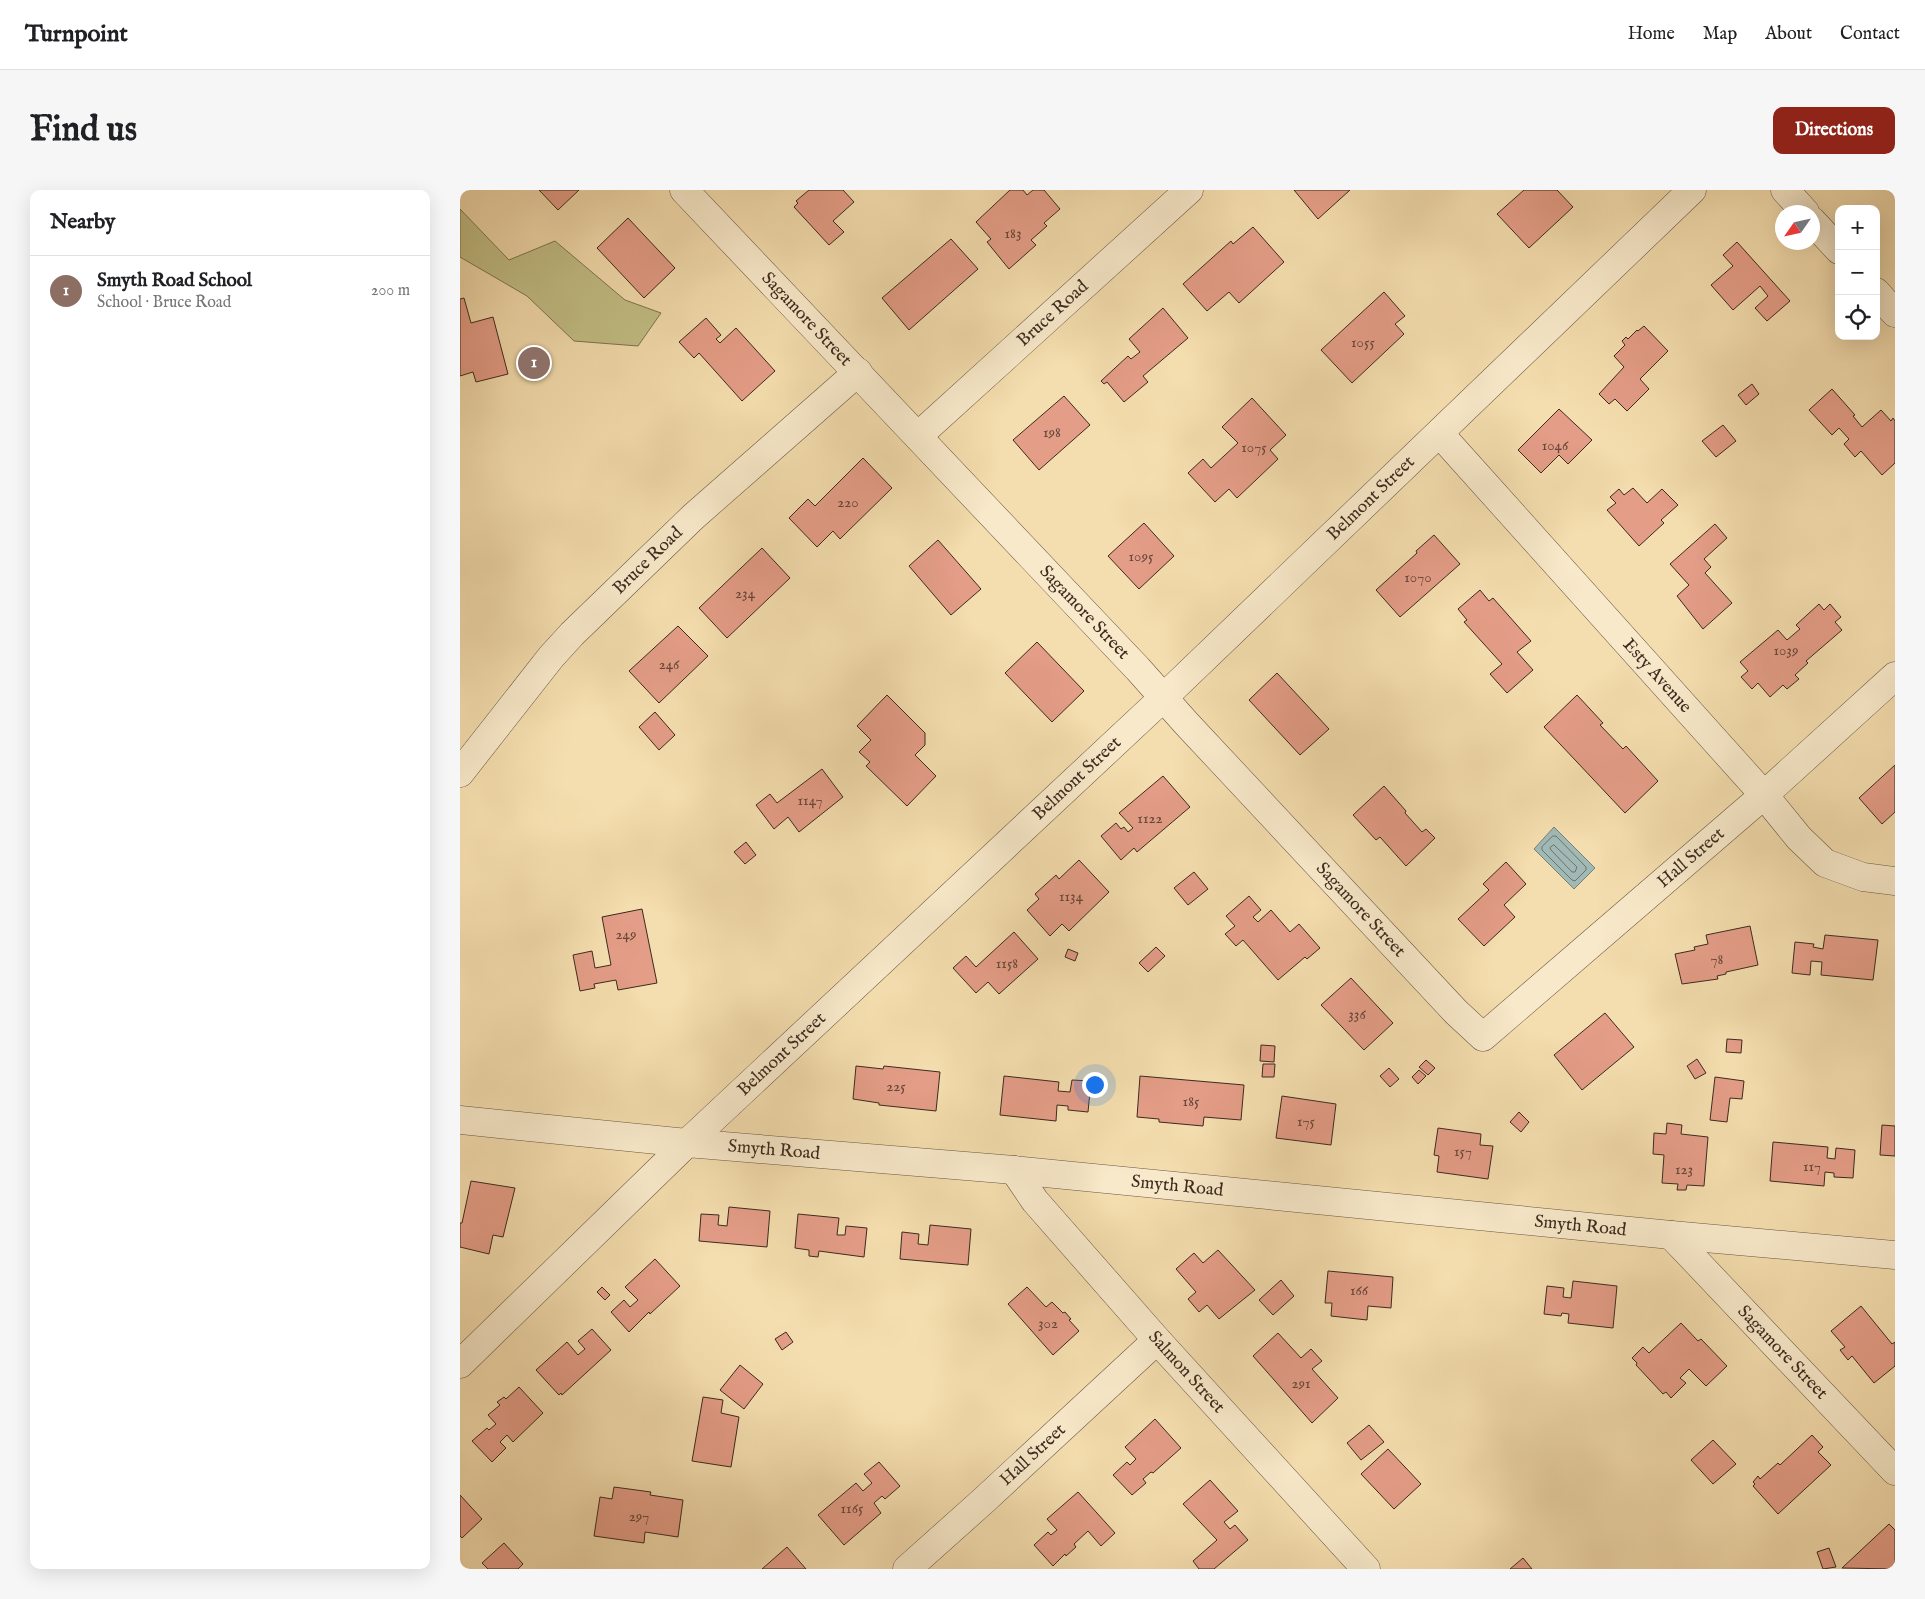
<!DOCTYPE html>
<html lang="en">
<head>
<meta charset="utf-8">
<style>
	:root { --surface:#fff; --page:#f6f6f6; --text:#202124; --muted:#757577; --line:#e0e0e0; --accent:#8f2418 }
	body { margin:0; font-family:"IM FELL English",serif; background:var(--page); color:var(--text) }
	.controls { position:absolute; right:15px; top:15px; display:grid; overflow:hidden; border-radius:10px; box-shadow:0 5px 20px #0002 }
	.controls button { width:45px; height:45px; display:grid; place-items:center; padding:0; border:0; border-bottom:1px solid var(--line); background:var(--surface); color:var(--text); font:25px sans-serif }
	.compass { position:absolute; left:1315px; top:15px; width:45px; height:45px; border-radius:50%; background:var(--surface); box-shadow:0 5px 20px #0002; rotate:236deg }
	.you { position:absolute; left:634px; top:894px; width:18px; height:18px; margin:-12px; border:4px solid #fff; border-radius:50%; background:#1a73e8; box-shadow:0 0 0 8px #1a73e833 }
	.badge { display:grid; place-items:center; width:32px; height:32px; border-radius:50%; background:var(--accent); color:#fff; font-size:16px; font-weight:700 }
	.pin { position:absolute; translate:-50% -50%; border:2px solid #fff; box-shadow:0 1px 5px #0006 }
	.list { margin:0; padding:0; list-style:none }
	h2 { display:flex; justify-content:space-between; align-items:center; height:65px; margin:0; padding:0 20px; font-size:21px }
	h2 small { font-size:16px; font-weight:400; color:var(--muted) }
	.list li { display:grid; grid-template-columns:32px 1fr auto; gap:15px; align-items:center; box-sizing:border-box; height:70px; padding:0 20px; border-top:1px solid var(--line) }
	.list b { display:block; font-size:19px; white-space:nowrap }
	.list p { margin:0; font-size:16px; white-space:nowrap; color:var(--muted) }
	.list em { font-size:16px; font-style:normal; color:var(--muted) }
	.icon { flex:none; width:28px; height:28px; fill:none; stroke:currentColor; stroke-width:2; stroke-linecap:round; stroke-linejoin:round }
	.map { position:relative; flex:none; width:1435px; height:1379px; overflow:hidden; border-radius:10px }
	header { display:flex; align-items:center; gap:30px; box-sizing:border-box; height:70px; padding:0 25px; background:var(--surface); border-bottom:1px solid var(--line) }
	header strong { font-size:24px }
	nav { display:flex; gap:28px; margin-inline-start:auto; font-size:18px }
	.intro { display:flex; align-items:center; justify-content:space-between; box-sizing:border-box; height:120px; padding:0 30px }
	h1 { margin:0; font-size:35px }
	.button { padding:12px 22px; border-radius:10px; background:var(--accent); color:#fff; font-size:18px; font-weight:700 }
	main { display:flex; gap:30px; padding:0 30px }
	aside { flex:1; background:var(--surface); border-radius:10px; box-shadow:0 5px 20px #0002 }
	.map>svg:first-child { display:block }
</style>
</head>
<body>
<header>
<strong>Turnpoint</strong>
<nav><a>Home</a><a>Map</a><a>About</a><a>Contact</a></nav>
</header>
<div class="intro"><h1>Find us</h1><a class="button">Directions</a></div>
<main>
<aside>
<h2>Nearby<small></small></h2>
<ul class="list">
<li><span class="badge" style="background:#8d6e63">1</span><div><b>Smyth Road School</b><p>School · Bruce Road</p></div><em>200 m</em></li>
</ul>
</aside>
<div class="map">
<svg width="1435" height="1379" viewBox="0 0 1435 1379">
	<rect width="100%" height="100%" fill="#f4ddae"/>
	<filter id="stains"><feTurbulence type="fractalNoise" baseFrequency=".004" numOctaves="4"/><feColorMatrix values="0 0 0 0 .2 0 0 0 0 .09 0 0 0 0 .02 0 0 0 .5 -.17"/></filter>
	<radialGradient id="worn" r=".72"><stop offset=".6" stop-color="#630" stop-opacity="0"/><stop offset="1" stop-color="#630" stop-opacity=".3"/></radialGradient>
	<path fill="#c2bf86" stroke="#7f7452" d="M0,19l49,51 46,-19 70,59 36,13 -23,33 -64,-5 -47,-45 -67,-39z"/>
	<path fill="#a0b9b5" stroke="#788079" d="M1094,637l41,41 -21,21 -40,-40z"/>
	<g fill="none" stroke-linecap="round" stroke-linejoin="round">
		<path stroke="#6e726a" stroke-width="1" d="M1093,646h3l30,31v3l-11,11 -3,-1 -30,-30v-3z
			M1094,655l23,22 -2,5h-3l-21,-22 -1,-2z"/>
	</g>
	<path fill="#e49d87" stroke="#3c2a1f" d="M79,0h40l-21,20z
		M349,0h34l11,12 -21,19 11,11 -15,13 -35,-38 4,-4 -2,-2z
		M550,0h13l4,5 6,-5h11l16,19 -16,14 3,3 -16,14 5,5 -27,24 -22,-27 4,-3 -15,-17z
		M834,0h56l-32,29z
		M1064,0h33l16,17 -44,41 -32,-34z
		M168,28l47,50 -31,30 -47,-50z
		M793,37l31,35 -45,41 -10,-11 -22,19 -24,-27 48,-43 2,3z
		M491,49l27,30 -69,61 -27,-32z
		M1277,52l53,59 -23,20 -12,-13 13,-12 -8,-10 -27,24 -22,-25 22,-19 -10,-11z
		M924,102l21,24 -10,8 9,10 -52,49 -31,-33z
		M4,108l7,25 22,-6 15,57 -32,8 -3,-10 -13,4v-77z
		M703,118l25,30 -45,38 5,6 -24,20 -17,-20 -3,2 -3,-3 27,-25 3,3 9,-7 -11,-13z
		M246,128l15,17 -5,4 4,4 16,-15 39,43 -33,30 -43,-48 -5,5 -15,-16z
		M1184,136l24,25 -28,28 9,10 -22,22 -12,-12 -6,5 -10,-10 25,-27 -10,-11 11,-11 -3,-4 4,-4 2,2 9,-9 1,1z
		M1292,194l7,10 -13,11 -8,-10z
		M1372,199l23,26 -2,1 9,11 19,-17 10,11 2,-3 2,3v42l-13,12 -21,-24 -6,6 -11,-13 5,-5 -10,-11 -7,7 -23,-25z
		M604,206l26,29 -51,45 -26,-30z
		M792,208l34,37 -16,15 8,9 -41,39 -8,-9 -14,13 -27,-29 15,-14 8,9 27,-25 -16,-16z
		M1099,219l33,31 -24,24 -9,-9 -18,18 -23,-23z
		M1263,235l13,16 -20,16 -14,-16z
		M403,268l29,30 -52,51 -7,-8 -16,16 -28,-29 19,-19 7,7z
		M1173,298l14,15 15,-14 16,16 -17,15 3,3 -25,23 -32,-36 9,-7 -6,-6 9,-8 5,6z
		M684,333l30,33 -35,33 -31,-33z
		M1255,334l12,14 -23,21 7,8 -6,6 27,30 -29,26 -26,-33 12,-11 -19,-21z
		M974,345l26,29 -60,53 -24,-27 41,-37 -1,-2z
		M478,350l43,49 -30,26 -42,-49z
		M302,358l28,30 -63,60 -28,-30z
		M1020,400l9,11 4,-3 38,43 -14,11 16,18 -26,23 -17,-19 12,-10 -38,-42 3,-2 -9,-11z
		M1359,414l5,6 6,-6 11,13 -6,5 7,8 -36,31 2,2 -13,12 4,4 -12,10 -4,-4 -13,12 -12,-14 -6,6 -11,-12 7,-6 -8,-9 38,-32 9,10 13,-11 -4,-4z
		M218,436l30,30 -49,47 -30,-32z
		M577,452l47,49 -32,31 -47,-49z
		M817,483l52,56 -29,26 -51,-55z
		M427,505l38,38v12l-10,10 21,21 -29,30 -41,-40 4,-4 -11,-10 12,-12 -14,-14z
		M1117,505l26,28 -3,2 23,24 3,-3 32,35 -33,32 -81,-86z
		M195,522l20,23 -16,15 -20,-23z
		M1435,575v47l-13,12 -23,-26z
		M362,579l21,28 -44,35 -11,-15 -14,12 -18,-24 14,-11 7,9z
		M703,586l27,31 -53,45 -3,-4 -13,12 -20,-24 15,-13 5,6 3,-2 4,5 5,-4 -14,-15z
		M924,596l22,25 -1,2 17,19 4,-3 9,9 -29,28 -26,-29 -4,3 -23,-25z
		M286,652l10,13 -11,9 -11,-12z
		M619,670l30,32 -40,39 -7,-7 -12,12 -23,-26 12,-11 -4,-5 21,-19 3,4z
		M1046,672l20,22 -22,21 11,12 -31,29 -26,-27 31,-29 -6,-6z
		M734,682l14,17 -20,16 -14,-17z
		M789,706l12,14 -8,7 5,5 13,-12 19,22 9,-8 21,24 -13,11 -2,-2 -27,23 -35,-40 -7,6 -11,-12 10,-8 -9,-10z
		M182,719l15,74 -39,7 -2,-10 -22,4 1,4 -15,3 -7,-36 19,-4 3,17 16,-3 -9,-48z
		M1290,736l8,39 -32,7v2l-9,2 1,3 -36,5 -7,-30 20,-4 -1,-3 14,-3 -2,-9z
		M554,742l24,27 -39,35 -11,-12 -12,11 -23,-25 13,-12 10,11z
		M1365,745l53,5 -5,40 -52,-5 1,-13 -11,-1 -1,14 -18,-2 3,-31 19,2 -1,3 10,2z
		M696,757l9,9 -17,16 -9,-9z
		M608,759l10,4 -3,8 -10,-4z
		M891,788l42,45 -29,27 -43,-45z
		M1145,823l29,34 -52,43 -28,-35z
		M1267,849l15,1 -1,13 -15,-1z
		M801,855l14,1 -1,16 -14,-1z
		M1237,869l9,14 -11,6 -8,-13z
		M966,870l9,8 -7,7 -9,-8z
		M803,874h12l-1,13h-12z
		M396,876l27,3 1,-3 56,6 -4,39 -57,-6v-2l-26,-4z
		M929,878l10,11 -9,8 -10,-11z
		M959,880l7,6 -8,8 -6,-7z
		M544,886l55,6 -1,9 12,1 2,-12 19,1 -3,31 -20,-2v-4l-11,-1 -1,16 -56,-6z
		M680,886l104,9 -3,35 -37,-3 -1,9 -44,-4v-3l-22,-2z
		M1255,887l29,4 -2,18 -12,-1 -3,24 -17,-2z
		M822,906l54,8 -5,41 -55,-7z
		M1059,922l10,10 -8,10 -11,-10z
		M1207,933l15,2 -1,9 27,3 -4,49 -17,-1 -1,5h-9l1,-6 -16,-1 2,-28 -11,-1 1,-21 12,1z
		M1422,935l13,1v30l-15,-1z
		M978,938l43,6 -1,11 13,1 -5,33 -51,-7 2,-16 -5,-1z
		M1313,952l55,5 -1,11 8,1 1,-11 19,2 -2,28 -19,-1v-4l-9,-1 -1,14 -54,-5z
		M11,991l44,7 -12,49 -10,-2 -4,19 -29,-7v-24h2z
		M269,1017l41,4 -3,36 -68,-6 2,-27 18,1 -1,10 9,1z
		M338,1024l41,4 -2,17h8l1,-9 21,2 -3,29 -45,-6 -1,6 -9,-1v-6l-14,-2z
		M470,1035l41,4 -3,36 -68,-6 2,-27 17,2 -1,10 10,1z
		M758,1060l37,40 -36,29 -12,-14 -8,7 -11,-13 8,-7 -20,-23 18,-16 9,10z
		M195,1069l25,27 -30,28 -1,-2 -20,20 -18,-20 13,-12 6,7 8,-7 -13,-13z
		M868,1081l65,6 -2,31 -23,-2 -1,14 -36,-4 1,-13h-7z
		M821,1090l13,16 -21,19 -14,-15z
		M1113,1091l44,5 -4,42 -45,-5 1,-9 -7,-1 -1,3 -17,-2 3,-28 17,2 -1,9 8,1z
		M142,1097l8,8 -5,5 -8,-8z
		M567,1097l19,20 6,-5 11,11 2,-1 6,7 -2,1 10,11 -26,24 -45,-51z
		M1401,1116l31,38 3,-2v24l-21,17 -22,-27 -4,4 -8,-10 5,-3 -14,-16z
		M1221,1133l17,18 3,-2 26,27 -21,20 -17,-17 -9,9 6,5 -15,15 -5,-6 -3,2 -27,-29 1,-2 -5,-5 11,-11 6,6z
		M132,1139l19,21 -49,45 -1,-2 -2,2 -23,-25 31,-28 11,13 7,-6 -7,-8z
		M326,1142l7,10 -11,8 -7,-11z
		M818,1143l23,25 10,-9 11,12 -10,8 26,29 -26,25 -59,-67z
		M280,1175l23,19 -19,25 -24,-19z
		M59,1197l24,26 -30,29 -6,-7 -7,7 6,6 -14,14 -20,-21 15,-13 2,2 7,-6 -8,-9 12,-10 -3,-3 7,-5 2,2z
		M243,1207l20,3 -2,13 18,4 -8,50 -39,-6z
		M695,1229l26,29 -28,25 -2,-1 -8,7 3,4 -14,12 -19,-20 14,-13 3,3 6,-6 -11,-12z
		M909,1235l15,17 -23,18 -14,-17z
		M1352,1245l11,12 -5,5 13,13 -53,49 -25,-28 2,-2 -2,-2 5,-6 2,3 18,-16 2,2z
		M1253,1250l23,24 -23,20 -22,-24z
		M928,1259l33,35 -27,25 -33,-35z
		M419,1272l21,24 -15,13 -3,-3 -8,7 7,10 -37,32 -26,-30 38,-32 7,8 9,-8 -8,-9z
		M750,1290l28,31 -14,11 6,7 5,-4 13,15 -34,29h-15l-6,-8 24,-21 -34,-36z
		M154,1297l37,5 -1,3 33,5 -5,37 -33,-5 -1,11 -50,-7 6,-39 12,2z
		M618,1302l37,41 -14,13 -13,-15 -14,13 2,3 -10,9 -1,-2 -12,12 -19,-21 14,-13 3,3 6,-5 -10,-11z
		M0,1305l22,24 -20,19 -2,-2z
		M1429,1334l6,6v39l-53,-1z
		M44,1353l19,21 -5,5h-30l-6,-6z
		M327,1357l19,22h-44z
		M1369,1358l7,19 -13,2 -6,-17z
		M1063,1368l9,11h-22z"/>
	<g fill="none" stroke-linecap="round" stroke-linejoin="round">
		<defs>
			<g id="minor">
				<path id="s1" d="M224,0l454,479 48,54 270,289 27,25 281,-242 131,-119"/>
				<path d="M1325,0l20,22"/>
				<path d="M1352,31l27,29"/>
				<path d="M1416,102l19,21"/>
				<path id="s2" d="M980,244l324,361 35,43 26,25 38,14 32,4"/>
				<path id="s3" d="M458,246l271,-246"/>
				<path id="s4" d="M0,583l91,-116 21,-23 121,-117 165,-145"/>
				<path id="s5" d="M554,980l21,31 122,139 209,229"/>
				<path id="s6" d="M1211,1045l224,236"/>
				<path id="s7" d="M0,1174l227,-221 327,27 657,65 224,20"/>
				<path id="s8" d="M447,1379l75,-67 175,-162"/>
			</g>
			<g id="tertiary">
				<path id="s9" d="M0,930l227,23 476,-445 529,-508"/>
			</g>
		</defs>
		<use href="#minor" stroke="#6a5743" stroke-width="29"/>
		<use href="#tertiary" stroke="#6a5743" stroke-width="29"/>
		<use href="#minor" stroke="#f8e9ca" stroke-width="28"/>
		<use href="#tertiary" stroke="#f8e9ca" stroke-width="28"/>
	</g>
	<g text-anchor="middle" dominant-baseline="central" stroke-width="4" stroke-linejoin="round" paint-order="stroke">
		<g font-size="15" fill="#664739">
			<text x="553" y="43">183</text>
			<text x="903" y="152">1055</text>
			<text x="592" y="242">198</text>
			<text x="1095" y="255">1046</text>
			<text x="794" y="257">1075</text>
			<text x="388" y="312">220</text>
			<text x="681" y="366">1095</text>
			<text x="958" y="387">1070</text>
			<text x="285" y="403">234</text>
			<text x="1326" y="460">1039</text>
			<text x="209" y="474">246</text>
			<text x="350" y="610">1147</text>
			<text x="690" y="628">1122</text>
			<text x="611" y="706">1134</text>
			<text x="166" y="744">249</text>
			<text x="1257" y="769">78</text>
			<text x="547" y="773">1158</text>
			<text x="897" y="824">336</text>
			<text x="436" y="896">225</text>
			<text x="731" y="911">185</text>
			<text x="846" y="931">175</text>
			<text x="1003" y="961">157</text>
			<text x="1352" y="976">117</text>
			<text x="1224" y="979">123</text>
			<text x="899" y="1100">166</text>
			<text x="588" y="1133">302</text>
			<text x="841" y="1193">291</text>
			<text x="392" y="1318">1165</text>
			<text x="179" y="1326">297</text>
		</g>
		<g font-size="18" fill="#3c2a1f" stroke="#f8e9ca">
			<text stroke="none"><textPath href="#s3" startOffset="182">Bruce Road</textPath></text>
			<text stroke="none"><textPath href="#s1" startOffset="178">Sagamore Street</textPath></text>
			<text stroke="none"><textPath href="#s9" startOffset="1168">Belmont Street</textPath></text>
			<text stroke="none"><textPath href="#s4" startOffset="284">Bruce Road</textPath></text>
			<text stroke="none"><textPath href="#s1" startOffset="582">Sagamore Street</textPath></text>
			<text stroke="none"><textPath href="#s2" startOffset="325">Esty Avenue</textPath></text>
			<text stroke="none"><textPath href="#s9" startOffset="762">Belmont Street</textPath></text>
			<text stroke="none"><textPath href="#s1" startOffset="1439">Hall Street</textPath></text>
			<text stroke="none"><textPath href="#s1" startOffset="988">Sagamore Street</textPath></text>
			<text stroke="none"><textPath href="#s9" startOffset="358">Belmont Street</textPath></text>
			<text stroke="none"><textPath href="#s7" startOffset="404">Smyth Road</textPath></text>
			<text stroke="none"><textPath href="#s7" startOffset="809">Smyth Road</textPath></text>
			<text stroke="none"><textPath href="#s7" startOffset="1214">Smyth Road</textPath></text>
			<text stroke="none"><textPath href="#s6" startOffset="162">Sagamore Street</textPath></text>
			<text stroke="none"><textPath href="#s5" startOffset="266">Salmon Street</textPath></text>
			<text stroke="none"><textPath href="#s8" startOffset="170">Hall Street</textPath></text>
		</g>
	</g>
	<rect width="100%" height="100%" filter="url(#stains)"/>
	<rect width="100%" height="100%" fill="url(#worn)"/>
</svg>
<div class="controls">
<button>+</button>
<button>−</button>
<button><svg class="icon" aria-label="locate" viewBox="0 0 24 24"><circle cx="12" cy="12" r="6"/><path d="M12 2v4M12 18v4M2 12h4M18 12h4"/></svg></button>
</div>
<svg class="compass" viewBox="-18 -18 36 36"><path d="M0-13l5 13h-10z" fill="#e53935"/><path d="M0 13l5-13h-10z" fill="#757577"/></svg>
<div class="you"></div>
<div class="pin badge" style="left:74px;top:173px;background:#8d6e63">1</div>
</div>
</main>
</body>
</html>
